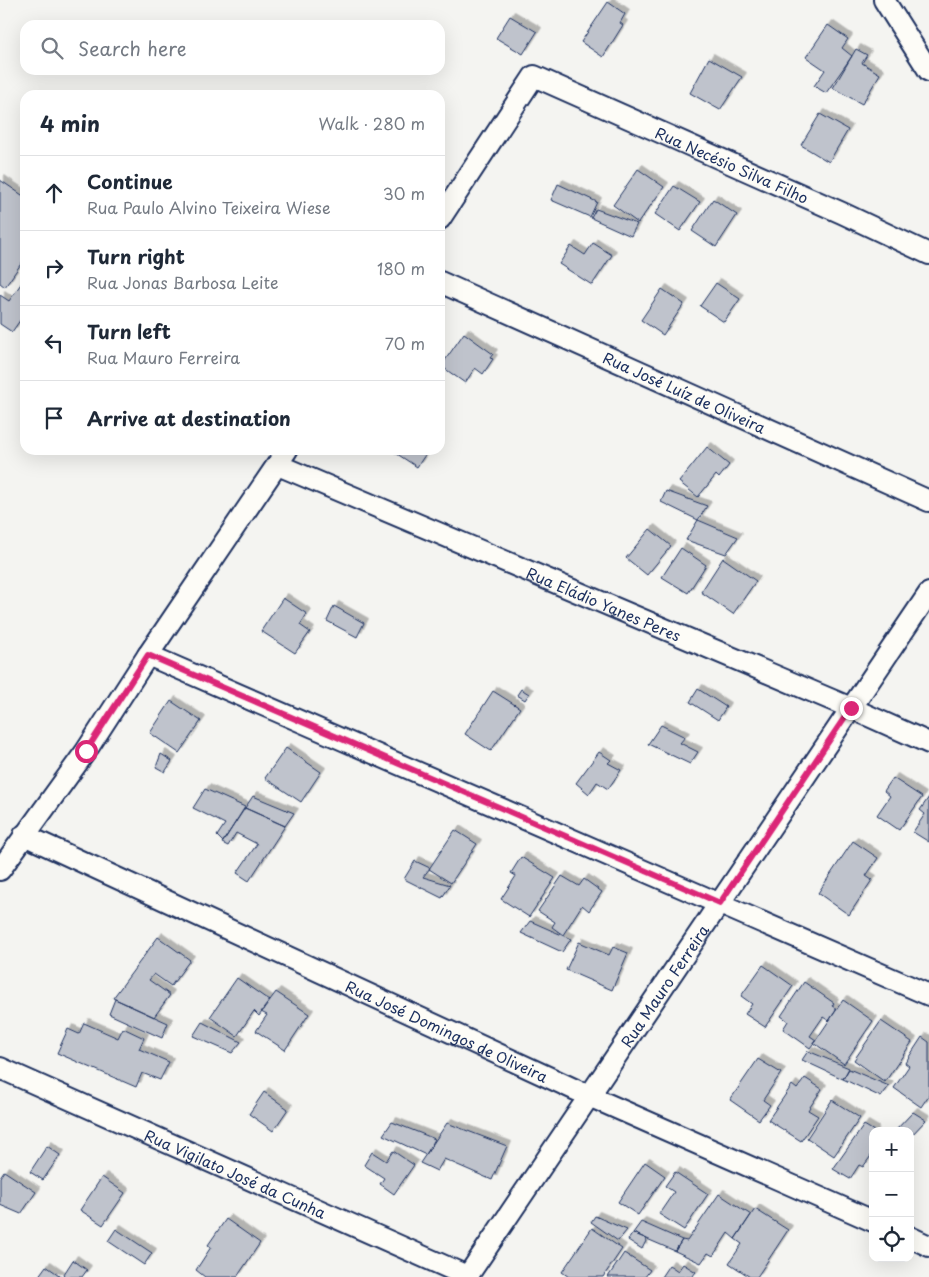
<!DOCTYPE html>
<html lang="en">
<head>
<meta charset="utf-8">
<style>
	:root { --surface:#fff; --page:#f2f2f3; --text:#1f2937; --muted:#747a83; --line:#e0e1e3 }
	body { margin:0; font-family:"Playpen Sans",sans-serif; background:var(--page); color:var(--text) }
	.controls { position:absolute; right:15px; bottom:15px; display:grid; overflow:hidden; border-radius:10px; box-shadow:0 5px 20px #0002 }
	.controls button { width:45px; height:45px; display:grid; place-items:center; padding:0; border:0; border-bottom:1px solid var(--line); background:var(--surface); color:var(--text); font:25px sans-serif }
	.stop { position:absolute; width:15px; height:15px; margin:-11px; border:4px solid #db2777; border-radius:50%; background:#fff }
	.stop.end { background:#db2777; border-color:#fff; box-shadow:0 1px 5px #0008 }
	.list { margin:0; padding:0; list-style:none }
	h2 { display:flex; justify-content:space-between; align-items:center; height:65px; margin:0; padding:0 20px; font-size:21px }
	h2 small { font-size:16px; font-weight:400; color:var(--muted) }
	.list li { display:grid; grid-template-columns:32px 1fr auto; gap:15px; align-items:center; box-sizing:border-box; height:75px; padding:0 20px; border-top:1px solid var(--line) }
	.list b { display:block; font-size:19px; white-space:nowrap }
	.list p { margin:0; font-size:16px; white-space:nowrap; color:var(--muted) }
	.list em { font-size:16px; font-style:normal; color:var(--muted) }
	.icon { flex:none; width:28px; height:28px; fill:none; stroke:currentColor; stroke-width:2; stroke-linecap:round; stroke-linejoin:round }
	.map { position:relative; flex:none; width:929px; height:1277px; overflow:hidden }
	.search { position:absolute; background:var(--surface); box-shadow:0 5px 20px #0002; left:20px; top:20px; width:425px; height:55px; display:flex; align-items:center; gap:12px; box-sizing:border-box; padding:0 18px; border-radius:15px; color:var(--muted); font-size:19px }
	.panel { position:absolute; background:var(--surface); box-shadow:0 5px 20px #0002; left:20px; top:90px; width:425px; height:365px; border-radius:15px }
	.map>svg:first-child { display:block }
</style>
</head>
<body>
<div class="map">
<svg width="929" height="1277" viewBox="0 0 929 1277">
	<defs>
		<filter id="shadow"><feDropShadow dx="4.5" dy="-4.5" stdDeviation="0" flood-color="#0004"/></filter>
	</defs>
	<rect width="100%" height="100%" fill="#f4f4f1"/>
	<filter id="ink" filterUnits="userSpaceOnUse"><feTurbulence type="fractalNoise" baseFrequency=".02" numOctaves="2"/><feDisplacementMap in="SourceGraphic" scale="10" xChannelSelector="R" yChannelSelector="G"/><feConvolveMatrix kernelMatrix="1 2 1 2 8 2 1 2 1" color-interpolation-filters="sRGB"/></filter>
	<g filter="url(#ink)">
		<path fill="#bfc3cc" stroke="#1b2f5e" filter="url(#shadow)" d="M608,2l17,12 -5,9 3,2 -20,32 -22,-15z
			M510,16l27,16 -14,22 -27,-16z
			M828,25l20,14 -6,9 10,8 -26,37 -12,-7 11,-16 -19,-13z
			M856,49l11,6 -5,8 18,11 -18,30 -29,-16z
			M709,58l33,19 -22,33 -30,-17z
			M820,114l28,16 -19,32 -28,-17z
			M638,169l26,18 -26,36 -25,-18z
			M0,180l25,17v61l-20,29 -5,-4z
			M558,184l39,18 -7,15 -39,-17z
			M674,186l26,16 -20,29 -25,-17z
			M713,199l24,16 -21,32 -24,-16z
			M596,209l41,15 -6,12 -40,-18z
			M593,243l19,12 -20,30 -33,-21 12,-18 14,9z
			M25,278v35l-13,19 -12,-8v-29l9,6z
			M716,283l24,16 -16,23 -24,-16z
			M662,289l22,15 -21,31 -22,-15z
			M464,333l29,21 -3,4 3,1 -10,15 -8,-6 -10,15 -24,-17z
			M707,447l22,18 -10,13 -3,-3 -18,22 -19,-15z
			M391,450h26l8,5 -8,12z
			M666,491l41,15 -9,14 -37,-18z
			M698,520l40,17 -12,17 -40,-14z
			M650,529l21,17 -24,29 -21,-17z
			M681,548l25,17 -18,28 -26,-16z
			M723,558l33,23 -23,33 -32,-22z
			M283,598l24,16 -7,11 10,7 -15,21 -34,-22z
			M334,606l30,17 -7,14 -30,-16z
			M521,689l8,5 -4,6 -8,-5z
			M698,689l28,18 -8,13 -28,-18z
			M493,691l27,17 -29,43 -26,-17z
			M171,701l30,20 -22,32 -29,-20z
			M661,725l24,12 -5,6 18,9 -8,12 -42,-20z
			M286,748l35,24 -20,30 -36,-24z
			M599,752l12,8 -3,3 13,7 -13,19 -11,-7 -8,12 -13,-11z
			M161,754l11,7 -7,11 -9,-5z
			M893,778l29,19 -23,33 -22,-15 13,-19 -6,-5z
			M205,789l40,18 -22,35 -6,-6 8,-12 -32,-16z
			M253,796l41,17 -9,13 -40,-18z
			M929,797v45l-16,-10 12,-18 -5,-4z
			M245,808l40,18 -36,55 -12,-8 20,-29 -21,-11 -8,13 -6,-3z
			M455,830l22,14 -26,39 -22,-14z
			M853,841l25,17 -12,18 6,4 -23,35 -31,-22z
			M521,857l34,21 -26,39 -28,-18 15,-23 -5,-3z
			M415,861l15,7 -7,9 27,8 -8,13 -38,-19z
			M562,876l17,10 5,-7 18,13 -13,19 -7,-6 -19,30 -11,-8 3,-5 -17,-11z
			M530,921l41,18 -9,13 -41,-19z
			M158,937l32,23 -19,26 -17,-12 -5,6 21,15 -16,22 -41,-19z
			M579,942l30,13 4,-8 15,6 -16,37 -46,-20z
			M763,965l30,21 -28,41 -20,-13 7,-10 -11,-8z
			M237,978l33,23 -11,15 -5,-5 -17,25 -27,-19z
			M804,982l30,21 -2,3 5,3 -8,12 -6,-4 -13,19 6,4 -6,8 -27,-19 5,-8 -7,-5z
			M276,992l33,22 -24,36 -29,-19 11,-16 -6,-3z
			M115,999l53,24 -6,15 -53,-24z
			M843,1000l30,21 -29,43 -30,-21z
			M881,1021l31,21 -27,40 -31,-22z
			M202,1022l39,20 -9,11 -39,-17z
			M84,1023l34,15 5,-10 21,10 -5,11 30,13 -9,18 -18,-7 -6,14 -79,-34 11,-24 11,5z
			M922,1037l7,5v53l-8,12 -27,-19 15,-22 -4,-3z
			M808,1051l41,17 -6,11 -41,-19z
			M758,1059l23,14 -18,27 7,5 -11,15 -29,-20z
			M849,1069l40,17 -8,11 -38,-18z
			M805,1078l17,11 -14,21 10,6 -17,25 -33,-21 24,-35 5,4z
			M264,1092l24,17 -15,22 -24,-17z
			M832,1100l28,18 -26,38 -27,-18z
			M913,1112l13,8 -16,17v-6h-15z
			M392,1122l43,17 -9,16 -43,-20z
			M447,1123l60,23 -15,34 -48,-21 -7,12 -17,-8z
			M864,1125l10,6 -1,22 -10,14 -4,-2 -9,14 -17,-10z
			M47,1146l13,9 -17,25 -13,-8z
			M393,1151l21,14 -20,29 -14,-10 4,-6 -20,-13 8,-13 14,9z
			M645,1162l20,14 -27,39 -20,-13z
			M4,1171l32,21 -15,22 -21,-9v-28z
			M675,1172l33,22 -24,36 -25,-16 15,-22 -9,-6z
			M102,1177l23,16 -22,32 -23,-15z
			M719,1194l32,21 -16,24 -7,-6 -15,23 -5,-3 -7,10 -26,-12 7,-11 5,1z
			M755,1209l33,21 -31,47h-7l-21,-14 13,-19 -7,-5z
			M595,1216l32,14 -9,11 -27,-19z
			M226,1219l34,24 -23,34h-32l-9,-7 15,-23 -3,-2z
			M641,1222l41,18 -7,11 -42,-18z
			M592,1228l30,21 -19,28h-34l-7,-5z
			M116,1229l36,24 -8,12 -36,-24z
			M633,1233l14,6 -5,10 -14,-9z
			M624,1253l26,17 -5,7h-37z
			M73,1260l14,10 -5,7h-44l8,-11 16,11z
			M683,1264l13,8 -4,5h-31l8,-12 9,6z"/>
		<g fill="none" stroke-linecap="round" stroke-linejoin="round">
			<defs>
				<g id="street">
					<path d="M884,0l45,71"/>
					<path id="s1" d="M440,219l94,-143 308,137 87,41"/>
					<path id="s2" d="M440,282l489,219"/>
					<path id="s3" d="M278,465l573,243 78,35"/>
					<path d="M148,655l781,340"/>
					<path id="s4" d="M24,835l565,261 284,125"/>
					<path d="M0,870l86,-119 62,-96 139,-205"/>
					<path id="s5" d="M0,1068l469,209"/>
					<path d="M910,1237l19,9"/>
					<path id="s6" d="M467,1277l462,-684"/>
				</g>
			</defs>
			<use href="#street" stroke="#1b2f5e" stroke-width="24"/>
			<use href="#street" stroke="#fdfcf7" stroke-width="20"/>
		</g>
	</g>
	<g fill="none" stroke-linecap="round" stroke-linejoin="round" filter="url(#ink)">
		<path stroke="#db2777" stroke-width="6" d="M86,751l62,-96 572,248 131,-195"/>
	</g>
	<g text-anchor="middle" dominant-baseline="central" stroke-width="4" stroke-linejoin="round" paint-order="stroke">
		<g font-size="15" fill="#1b2f5e" stroke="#fdfcf7">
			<text stroke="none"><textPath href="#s1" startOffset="388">Rua Necésio Silva Filho</textPath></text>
			<text stroke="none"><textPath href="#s2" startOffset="268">Rua José Luíz de Oliveira</textPath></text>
			<text stroke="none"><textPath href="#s3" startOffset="354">Rua Eládio Yanes Peres</textPath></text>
			<text stroke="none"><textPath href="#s6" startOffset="352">Rua Mauro Ferreira</textPath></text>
			<text stroke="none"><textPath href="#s4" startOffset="466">Rua José Domingos de Oliveira</textPath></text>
			<text stroke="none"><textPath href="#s5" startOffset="258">Rua Vigilato José da Cunha</textPath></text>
		</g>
	</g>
</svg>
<div class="controls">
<button>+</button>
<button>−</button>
<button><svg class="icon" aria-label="locate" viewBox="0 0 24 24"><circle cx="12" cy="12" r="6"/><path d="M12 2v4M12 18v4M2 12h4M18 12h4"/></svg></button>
</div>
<div class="stop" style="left:86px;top:751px"></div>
<div class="stop end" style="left:851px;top:708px"></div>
<div class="search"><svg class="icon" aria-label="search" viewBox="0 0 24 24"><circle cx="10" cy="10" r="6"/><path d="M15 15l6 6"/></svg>Search here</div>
<section class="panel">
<h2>4 min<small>Walk · 280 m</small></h2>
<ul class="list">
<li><svg class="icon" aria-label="ahead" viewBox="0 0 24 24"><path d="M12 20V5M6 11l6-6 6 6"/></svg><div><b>Continue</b><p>Rua Paulo Alvino Teixeira Wiese</p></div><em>30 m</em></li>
<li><svg class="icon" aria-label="right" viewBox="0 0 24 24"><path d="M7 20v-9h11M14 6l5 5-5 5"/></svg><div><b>Turn right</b><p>Rua Jonas Barbosa Leite</p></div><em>180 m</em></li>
<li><svg class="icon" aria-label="left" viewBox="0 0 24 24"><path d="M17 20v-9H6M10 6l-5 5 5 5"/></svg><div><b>Turn left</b><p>Rua Mauro Ferreira</p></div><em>70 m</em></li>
<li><svg class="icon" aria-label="arrive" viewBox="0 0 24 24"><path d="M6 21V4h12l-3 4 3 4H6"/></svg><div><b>Arrive at destination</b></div></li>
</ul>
</section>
</div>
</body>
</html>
